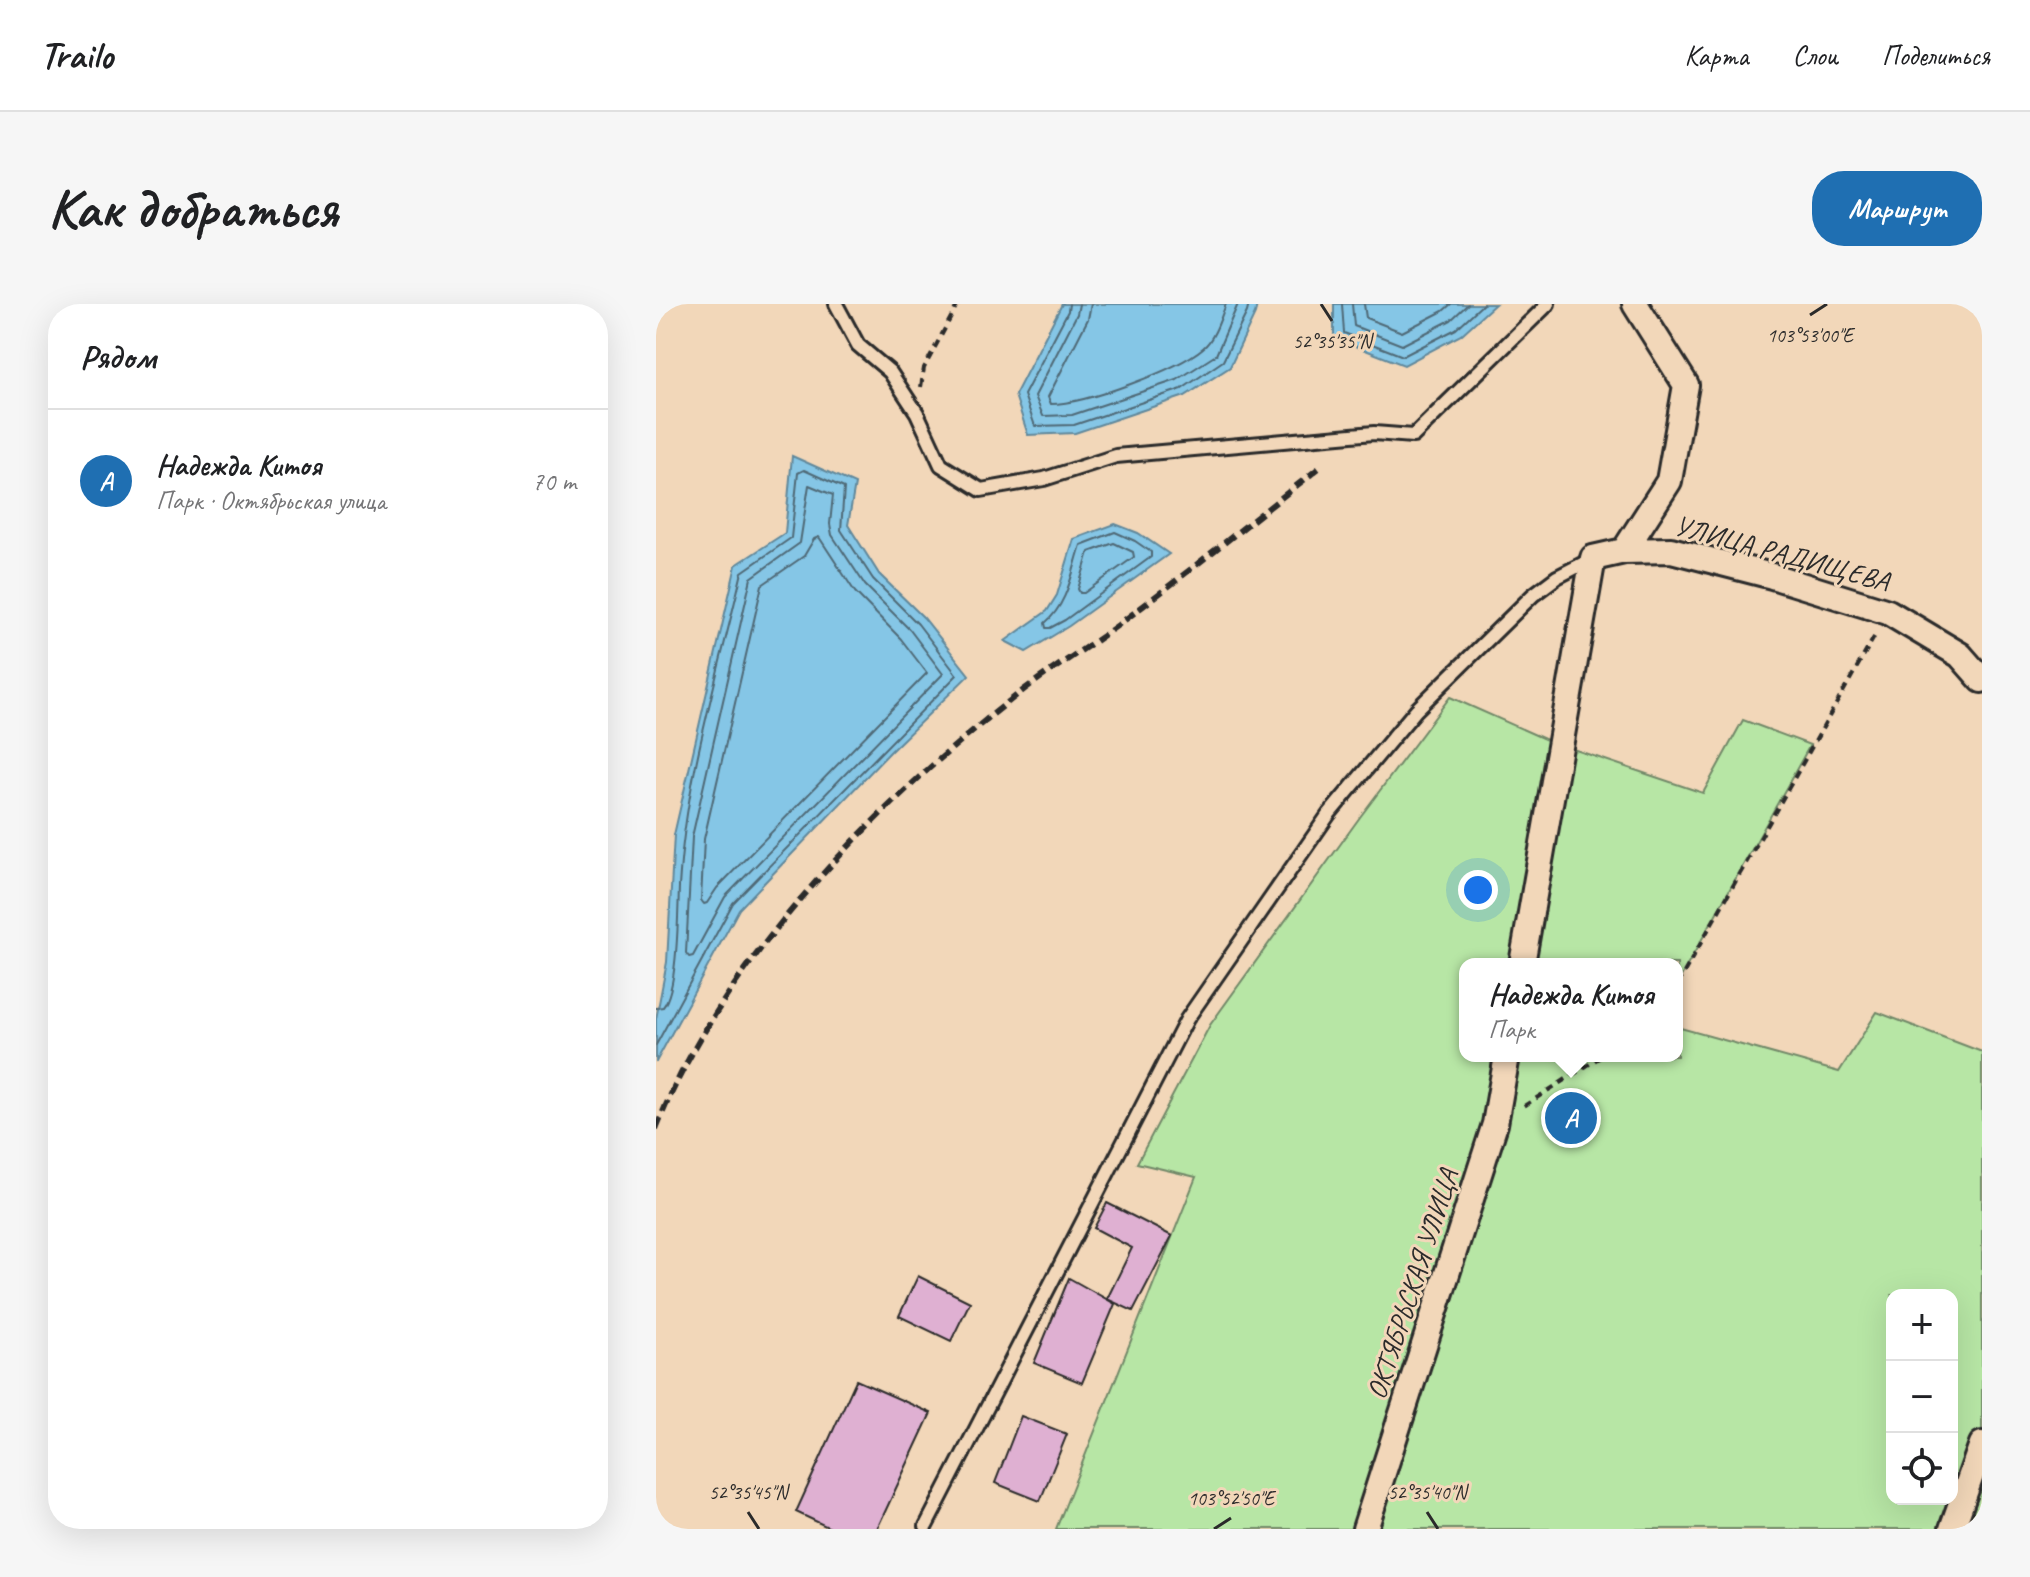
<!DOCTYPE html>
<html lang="ru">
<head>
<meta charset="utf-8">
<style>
	:root { --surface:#fff; --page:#f6f6f6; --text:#202124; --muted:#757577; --line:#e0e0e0; --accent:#1f6fb2 }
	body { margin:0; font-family:Caveat,sans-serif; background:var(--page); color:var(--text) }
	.controls { position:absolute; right:24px; bottom:24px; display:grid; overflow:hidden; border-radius:16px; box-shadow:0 8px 32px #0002 }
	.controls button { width:72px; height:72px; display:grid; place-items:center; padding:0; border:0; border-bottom:2px solid var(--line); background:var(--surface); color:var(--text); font:40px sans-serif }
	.you { position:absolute; left:822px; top:586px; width:28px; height:28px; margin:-20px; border:6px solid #fff; border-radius:50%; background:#1a73e8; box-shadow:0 0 0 12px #1a73e833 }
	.badge { display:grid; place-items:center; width:52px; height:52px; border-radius:50%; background:var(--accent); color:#fff; font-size:26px; font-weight:700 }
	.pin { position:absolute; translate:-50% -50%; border:4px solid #fff; box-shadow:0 2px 8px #0006 }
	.popup { position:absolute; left:803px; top:654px; width:224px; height:104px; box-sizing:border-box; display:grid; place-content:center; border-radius:16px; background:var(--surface); filter:drop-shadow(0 2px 6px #0005); font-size:26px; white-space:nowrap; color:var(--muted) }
	.popup b { font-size:30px; color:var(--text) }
	.popup::after { content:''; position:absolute; left:50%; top:100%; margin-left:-16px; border:16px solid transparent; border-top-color:var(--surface) }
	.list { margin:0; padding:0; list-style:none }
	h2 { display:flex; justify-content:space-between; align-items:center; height:104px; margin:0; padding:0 32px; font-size:34px }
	h2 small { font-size:26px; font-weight:400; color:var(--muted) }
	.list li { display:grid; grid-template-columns:52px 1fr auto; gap:24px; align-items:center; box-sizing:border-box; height:144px; padding:0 32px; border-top:2px solid var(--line) }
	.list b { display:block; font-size:30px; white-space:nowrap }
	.list p { margin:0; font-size:26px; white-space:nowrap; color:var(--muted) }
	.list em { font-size:26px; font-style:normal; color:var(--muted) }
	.icon { flex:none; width:44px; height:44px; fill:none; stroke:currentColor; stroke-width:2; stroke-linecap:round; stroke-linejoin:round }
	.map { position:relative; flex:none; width:1326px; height:1225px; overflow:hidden; border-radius:32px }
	header { display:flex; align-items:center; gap:48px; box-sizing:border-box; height:112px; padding:0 40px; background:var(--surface); border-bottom:2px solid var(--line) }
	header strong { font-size:38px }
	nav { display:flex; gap:44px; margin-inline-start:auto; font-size:28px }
	.intro { display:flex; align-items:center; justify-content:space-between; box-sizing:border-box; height:192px; padding:0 48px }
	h1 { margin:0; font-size:56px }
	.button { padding:20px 36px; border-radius:32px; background:var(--accent); color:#fff; font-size:28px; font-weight:700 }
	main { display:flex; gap:48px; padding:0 48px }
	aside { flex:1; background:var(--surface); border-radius:32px; box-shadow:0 8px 32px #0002 }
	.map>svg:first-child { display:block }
</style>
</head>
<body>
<header>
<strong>Trailo</strong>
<nav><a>Карта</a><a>Слои</a><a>Поделиться</a></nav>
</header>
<div class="intro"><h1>Как добраться</h1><a class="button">Маршрут</a></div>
<main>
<aside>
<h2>Рядом<small></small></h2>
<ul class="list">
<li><span class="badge">A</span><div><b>Надежда Китоя</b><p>Парк · Октябрьская улица</p></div><em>70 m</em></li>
</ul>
</aside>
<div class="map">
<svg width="1326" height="1225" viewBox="0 0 1326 1225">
	<rect width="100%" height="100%" fill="#f2d7b9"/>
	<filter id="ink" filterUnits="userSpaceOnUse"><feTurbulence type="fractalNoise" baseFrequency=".0125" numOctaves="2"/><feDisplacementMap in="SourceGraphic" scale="16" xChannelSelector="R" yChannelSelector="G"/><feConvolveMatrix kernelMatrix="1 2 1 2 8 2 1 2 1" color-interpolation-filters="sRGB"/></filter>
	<g filter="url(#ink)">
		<path fill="#b7e6a5" stroke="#718868" stroke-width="2" fill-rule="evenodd" d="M794,393l99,44 154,52 40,-73 67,25 -133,239v-20h-212v92h212v-29l162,45 38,-60 105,40v477h-926l140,-352 -59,-14 73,-138 150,-208zM1236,991h60v204h-60z"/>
		<path fill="#85c6e6" stroke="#61889b" stroke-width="2" d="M406,0h195l-2,10 -25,53 -45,29 -110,37 -47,2 -13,-40z
			M678,0h161l-34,31 -57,30 -70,-27z
			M136,152l63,28 -7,41 31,49 45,44 45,57 -78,76 -152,158 -83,153v-43l11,-57 7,-127 62,-270 49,-32z
			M459,220l23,9 31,21 -100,72 -43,26 -21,-11 42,-30 10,-16 17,-56z"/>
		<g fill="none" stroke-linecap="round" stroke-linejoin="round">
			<path stroke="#4f6976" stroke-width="2" d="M413,0l-1,7 -44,84 11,31 39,-1 108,-36 41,-28 24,-49 2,-8
				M423,0l-2,10 -42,82 8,20 29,-1 105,-35 39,-25 22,-51
				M435,0l-3,15 -40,78 3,7c34,0 126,-34 152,-56 11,-8 18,-31 23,-44
				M686,0l2,29 59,23 53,-27 27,-25
				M696,0l2,22 48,19 49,-25 17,-16
				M708,0l2,14 36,14 41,-21 8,-7
				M153,181l24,10 -3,29 2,11 33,50 45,45 33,44 -218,223 -32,59 -4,1 -3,-4 6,-116 59,-259 49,-35z
				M459,228l20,9 16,11v5l-86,63 -15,8h-4l-1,-5c23,-19 27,-51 36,-78z
				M163,233l36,55 46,47 26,34 -210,215 -10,15 -3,1 -3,-4 3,-61 58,-254 42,-29 10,-17z
				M458,239l19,9 1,5 -50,36h-4l-2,-4 11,-37z
				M0,704l7,-1c15,-18 15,-94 16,-120 6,-106 39,-212 63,-315l49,-34 7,-65 6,-3 40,18 -3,42 32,49 45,45 39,51 -224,228 -77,142"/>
		</g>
		<path fill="#dfb0d2" stroke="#2b2b2b" stroke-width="2" d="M451,899l65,33 -39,75 -26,-12 25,-51 -38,-20z
			M262,972l52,26 -19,39 -52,-25z
			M413,974l46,26 -33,79 -48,-20z
			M200,1076l75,33 -54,116h-45l-36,-17z
			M365,1112l46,18 -27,67 -45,-18z"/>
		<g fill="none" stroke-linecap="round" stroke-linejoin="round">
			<defs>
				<path id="service" d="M180,0l22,41 32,27 27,41 24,52 40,25 63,-11 72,-23 258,-23 39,3 135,-132
					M270,1222l261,-507 142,-205 87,-104 117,-115 24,-18 35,-18"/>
				<path id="minor" d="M968,247l45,-70 17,-96 -51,-81
					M866,660l71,-406 31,-7 47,-1 101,26 116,36 72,43 22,25
					M709,1225l130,-405 12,-68
					M1296,1225l30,-85"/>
			</defs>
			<use href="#service" stroke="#2b2b2b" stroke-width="18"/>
			<use href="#minor" stroke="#2b2b2b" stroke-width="30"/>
			<path stroke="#2b2b2b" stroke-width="4" stroke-dasharray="8 6" stroke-linecap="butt" d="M265,83l3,-19 34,-64
				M1021,681l200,-353
				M868,802l78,-50"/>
			<use href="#service" stroke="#f2d7b9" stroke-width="12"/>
			<use href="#minor" stroke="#f2d7b9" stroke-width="24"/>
			<path stroke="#2b2b2b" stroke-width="6" stroke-dasharray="12 6" stroke-linecap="butt" d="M0,825c65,-166 218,-322 356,-430 35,-28 74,-50 110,-77 68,-51 134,-105 201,-157"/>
		</g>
	</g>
	<path fill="none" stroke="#2b2b2b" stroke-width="3" d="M665,0l11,17M1154,11l17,-11M92,1208l11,17M771,1208l11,17M558,1225l17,-11"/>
	<g text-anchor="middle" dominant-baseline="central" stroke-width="6" stroke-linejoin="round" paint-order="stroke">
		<g font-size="28" fill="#2b2b2b" stroke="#f2d7b9">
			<text transform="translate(1126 249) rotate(15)">УЛИЦА РАДИЩЕВА</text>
			<text transform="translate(756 980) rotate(-72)">ОКТЯБРЬСКАЯ УЛИЦА</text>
		</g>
	</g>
	<g font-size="20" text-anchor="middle" fill="#2b2b2b" stroke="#f2d7b9" stroke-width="6" stroke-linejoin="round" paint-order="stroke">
		<text x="1154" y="38">103°53'00"E</text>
		<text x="676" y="44">52°35'35"N</text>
		<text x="92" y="1195">52°35'45"N</text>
		<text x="771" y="1195">52°35'40"N</text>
		<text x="575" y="1201">103°52'50"E</text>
	</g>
</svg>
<div class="controls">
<button>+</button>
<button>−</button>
<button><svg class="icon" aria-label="locate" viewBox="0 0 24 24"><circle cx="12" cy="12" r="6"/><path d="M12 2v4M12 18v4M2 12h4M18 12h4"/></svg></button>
</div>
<div class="you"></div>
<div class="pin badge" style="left:915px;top:814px">A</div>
<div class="popup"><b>Надежда Китоя</b>Парк</div>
</div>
</main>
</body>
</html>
